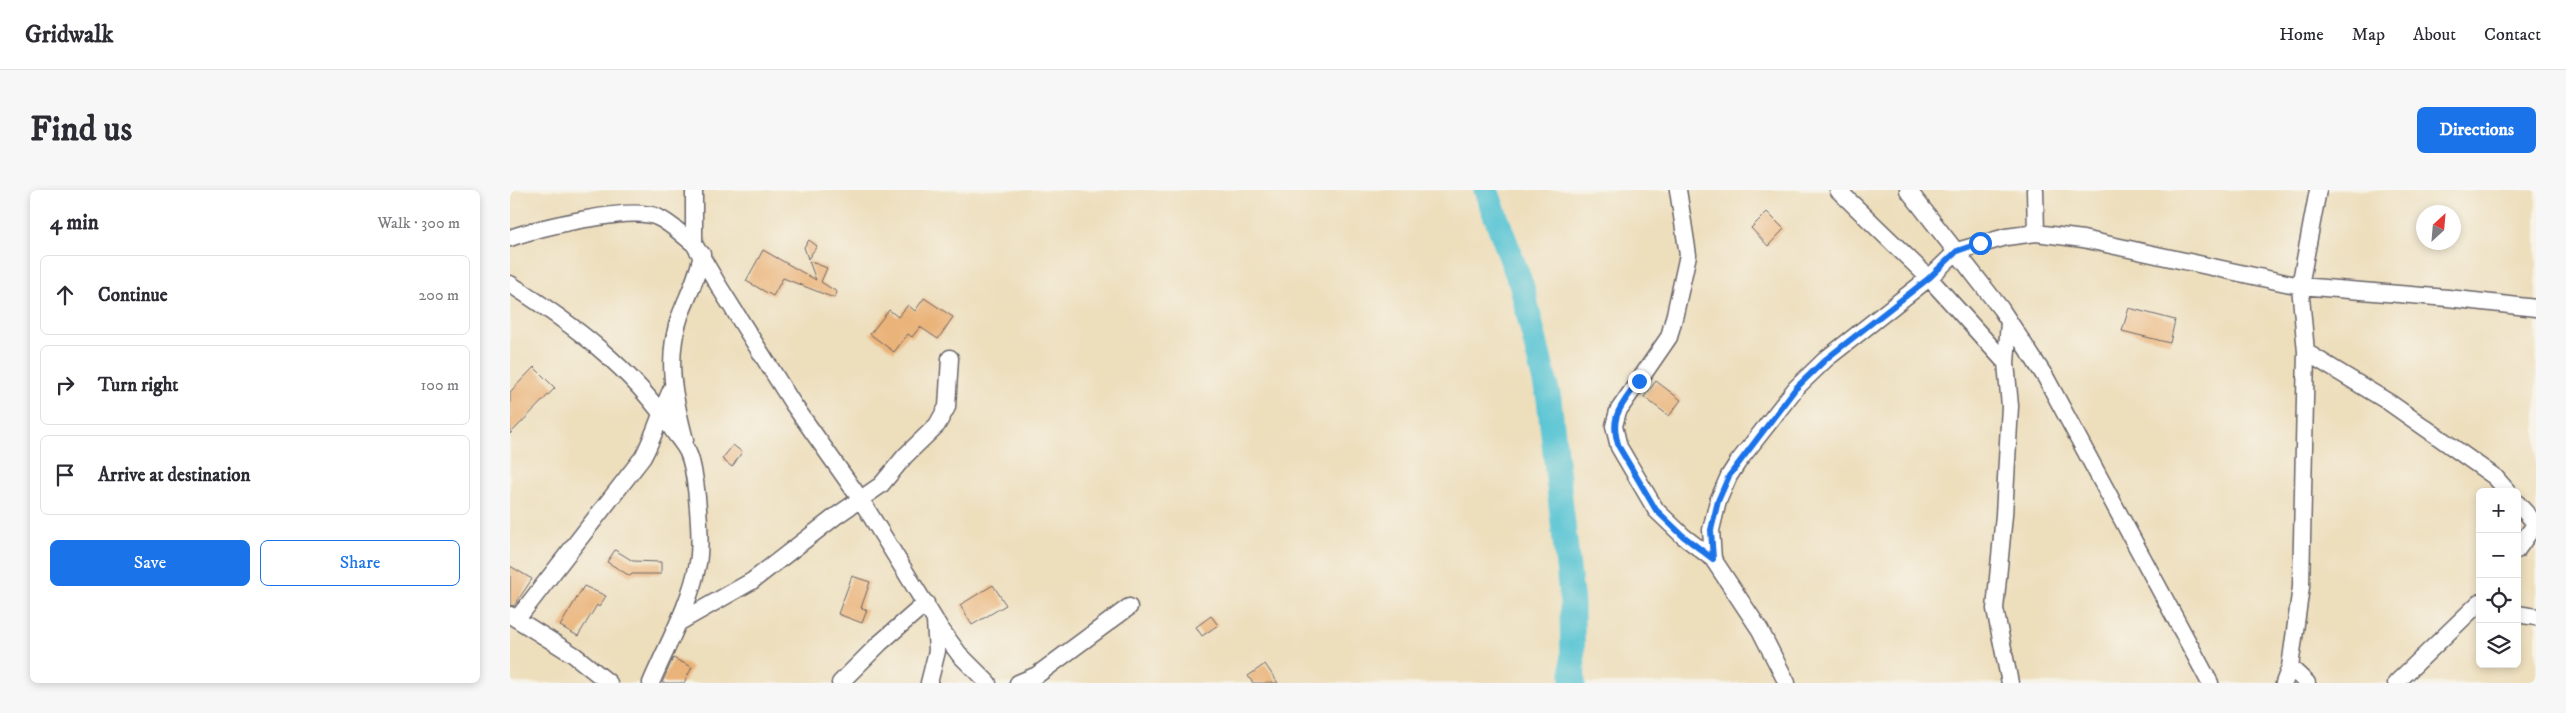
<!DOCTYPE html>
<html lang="en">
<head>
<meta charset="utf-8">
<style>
	:root { --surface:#fff; --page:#f7f7f7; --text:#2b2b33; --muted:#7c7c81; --line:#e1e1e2; --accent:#1a73e8 }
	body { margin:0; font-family:"IM FELL DW Pica",serif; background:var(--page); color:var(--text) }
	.controls { position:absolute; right:15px; bottom:15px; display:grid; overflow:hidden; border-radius:8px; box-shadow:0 2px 8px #0003 }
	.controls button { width:45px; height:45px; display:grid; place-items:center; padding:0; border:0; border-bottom:1px solid var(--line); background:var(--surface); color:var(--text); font:25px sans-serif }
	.compass { position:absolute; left:1906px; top:15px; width:45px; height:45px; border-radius:50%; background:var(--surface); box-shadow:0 2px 8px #0003; rotate:26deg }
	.stop { position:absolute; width:15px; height:15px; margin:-11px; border:4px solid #1a73e8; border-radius:50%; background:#fff }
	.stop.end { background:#1a73e8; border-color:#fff; box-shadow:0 1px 5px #0008 }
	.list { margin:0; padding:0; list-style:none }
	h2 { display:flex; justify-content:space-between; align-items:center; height:65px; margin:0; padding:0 20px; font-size:21px }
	h2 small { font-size:16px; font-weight:400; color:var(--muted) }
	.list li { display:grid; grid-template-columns:32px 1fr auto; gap:15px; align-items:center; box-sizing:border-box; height:80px; margin:0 10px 10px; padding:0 10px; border:1px solid var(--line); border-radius:8px }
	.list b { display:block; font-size:19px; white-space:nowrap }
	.list em { font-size:16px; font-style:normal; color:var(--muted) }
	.actions { display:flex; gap:10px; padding:15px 20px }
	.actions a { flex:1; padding:11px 0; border:1px solid var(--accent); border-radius:8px; text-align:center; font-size:18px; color:var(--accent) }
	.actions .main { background:var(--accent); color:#fff }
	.icon { flex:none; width:28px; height:28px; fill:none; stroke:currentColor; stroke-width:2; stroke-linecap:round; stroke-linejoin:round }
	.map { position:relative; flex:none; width:2026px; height:493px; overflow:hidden; border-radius:8px }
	header { display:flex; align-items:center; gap:30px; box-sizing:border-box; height:70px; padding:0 25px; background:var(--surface); border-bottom:1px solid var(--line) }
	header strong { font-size:24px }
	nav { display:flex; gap:28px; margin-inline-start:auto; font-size:18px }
	.intro { display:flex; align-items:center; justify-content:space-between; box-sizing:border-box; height:120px; padding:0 30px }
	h1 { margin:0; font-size:35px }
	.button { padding:12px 22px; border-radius:8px; background:var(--accent); color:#fff; font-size:18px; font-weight:700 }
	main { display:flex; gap:30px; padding:0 30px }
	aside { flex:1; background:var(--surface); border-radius:8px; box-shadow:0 2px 8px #0003 }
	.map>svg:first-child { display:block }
</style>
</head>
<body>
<header>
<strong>Gridwalk</strong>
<nav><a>Home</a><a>Map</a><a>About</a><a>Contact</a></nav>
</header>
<div class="intro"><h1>Find us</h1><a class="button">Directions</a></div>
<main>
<aside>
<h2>4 min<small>Walk · 300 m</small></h2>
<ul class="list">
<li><svg class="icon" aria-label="ahead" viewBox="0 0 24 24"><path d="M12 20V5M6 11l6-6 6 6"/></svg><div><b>Continue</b></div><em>200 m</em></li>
<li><svg class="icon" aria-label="right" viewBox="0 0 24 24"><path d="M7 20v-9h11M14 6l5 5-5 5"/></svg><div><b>Turn right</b></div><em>100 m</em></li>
<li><svg class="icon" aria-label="arrive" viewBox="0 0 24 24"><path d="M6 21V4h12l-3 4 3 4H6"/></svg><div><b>Arrive at destination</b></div></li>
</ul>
<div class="actions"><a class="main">Save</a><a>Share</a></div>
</aside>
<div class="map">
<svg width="2026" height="493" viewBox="0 0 2026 493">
	<rect width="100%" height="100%" fill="#f7f3e8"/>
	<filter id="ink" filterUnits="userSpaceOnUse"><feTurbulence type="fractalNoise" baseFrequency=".02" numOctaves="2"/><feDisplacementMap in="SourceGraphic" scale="10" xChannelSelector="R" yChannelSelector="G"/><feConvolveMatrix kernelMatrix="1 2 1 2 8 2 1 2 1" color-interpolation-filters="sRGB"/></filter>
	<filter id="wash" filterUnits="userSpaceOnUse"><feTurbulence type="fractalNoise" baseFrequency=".0096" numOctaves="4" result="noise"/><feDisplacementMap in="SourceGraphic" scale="20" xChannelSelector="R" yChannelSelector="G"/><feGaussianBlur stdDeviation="1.12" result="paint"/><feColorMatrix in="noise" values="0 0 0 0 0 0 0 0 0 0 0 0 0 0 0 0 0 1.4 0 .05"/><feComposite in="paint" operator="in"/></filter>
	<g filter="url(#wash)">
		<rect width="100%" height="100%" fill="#eddebc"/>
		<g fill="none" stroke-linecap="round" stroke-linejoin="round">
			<path stroke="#5ac5d4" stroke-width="25" d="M976,0l36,97 27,112 23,204 1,80"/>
		</g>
		<g id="blocks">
			<path fill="#eab379" d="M1257,22l17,17 -16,17 -17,-18z
				M299,50l8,6 -9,13 -4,-12z
				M253,60l53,30 -7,-19 18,7 -6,14 16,10 -3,6 -51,-20 -10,18 -27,-15z
				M414,108l29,19 -15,22 -18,-12 -8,10 -4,-3 -14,18 -24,-18 19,-24 9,7 10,-12 7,6z
				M1619,118l46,12 -5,23 -48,-12z
				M24,177l21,21 -45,46v-42z
				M1146,191l25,19 -12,16 -25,-19z
				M223,255l9,7 -10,15 -10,-8z
				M105,360l18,11 28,1v12h-29l-2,2 -23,-14z
				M0,376l22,13 -18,27 -4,-1z
				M342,386l18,6 -9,26 6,2 -5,13 -24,-9z
				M483,395l13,20 -34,20 -12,-20z
				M74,396l22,10 -7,11 -2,-2 -19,31 -18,-10z
				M701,426l7,9 -16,11 -6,-9z
				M163,468l19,9 -8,16h-22z
				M755,474l13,19h-25l-5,-7z"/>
		</g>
	</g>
	<g filter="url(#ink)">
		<use href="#blocks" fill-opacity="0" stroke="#696468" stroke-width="1"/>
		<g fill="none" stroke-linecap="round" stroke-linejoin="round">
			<defs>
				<path id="minor" d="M184,0v54l26,44 73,116 68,96 79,128 19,26 29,29
					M1168,0l10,65 -13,59 -6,23 -51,74 -4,15 5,21 37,63 27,26 30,23
					M1328,0l91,88 77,85
					M1398,0l93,119 45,69 164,305
					M1525,0l1,43
					M0,48c28,-10 122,-33 147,-21 14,6 25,18 37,27
					M0,94c61,39 122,84 162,145 5,8 14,17 17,26 8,21 13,86 9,108 -8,42 -31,82 -47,120
					M1499,132l-3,41 4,43 -6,109 -9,94 15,74
					M1796,162l84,51 105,74 13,15
					M175,250c-11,-42 -20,-81 -5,-124 8,-21 18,-39 22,-62
					M2007,313l19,21
					M2007,360l19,-27
					M2007,424l19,3
					M0,425l64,40 35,28
					M7,429l126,-162c12,-22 18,-46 29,-69
					M168,433l74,-42 84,-65 45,-31 24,-29 32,-31 10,-18 3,-49
					M1780,477l17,16
					M330,493l40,-40 46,-40
					M419,493l8,-32 -2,-30
					M508,493l19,-8 92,-68
					M1277,493l-27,-53 -47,-71 -2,-29 7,-29 11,-25 9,-14 58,-74 30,-29 103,-81 28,-27 49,-14 30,-4 47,6 217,47 148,12 88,10
					M1774,493l6,-16 11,-80 5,-235 -6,-66 18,-96
					M1886,493l84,-81"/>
			</defs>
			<use href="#minor" stroke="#696468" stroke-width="19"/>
			<use href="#minor" stroke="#fff" stroke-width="16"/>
		</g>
	</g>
	<g fill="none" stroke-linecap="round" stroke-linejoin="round" filter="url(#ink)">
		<path stroke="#1a73e8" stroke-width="6" d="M1129,191c-17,24 -31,35 -20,66l37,63 27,26 30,23 -2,-29 7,-29 11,-25 67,-88 30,-29 103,-81 28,-27 23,-8"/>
	</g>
</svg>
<div class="controls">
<button>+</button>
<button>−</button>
<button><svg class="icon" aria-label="locate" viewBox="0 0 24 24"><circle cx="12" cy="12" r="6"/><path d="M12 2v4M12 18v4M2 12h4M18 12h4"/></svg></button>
<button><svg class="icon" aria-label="layers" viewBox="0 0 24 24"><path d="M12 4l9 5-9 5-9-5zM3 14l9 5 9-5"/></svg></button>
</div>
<svg class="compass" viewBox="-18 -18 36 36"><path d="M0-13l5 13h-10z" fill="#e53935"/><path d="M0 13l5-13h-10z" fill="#7c7c81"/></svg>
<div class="stop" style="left:1470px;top:53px"></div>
<div class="stop end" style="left:1129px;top:191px"></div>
</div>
</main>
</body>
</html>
